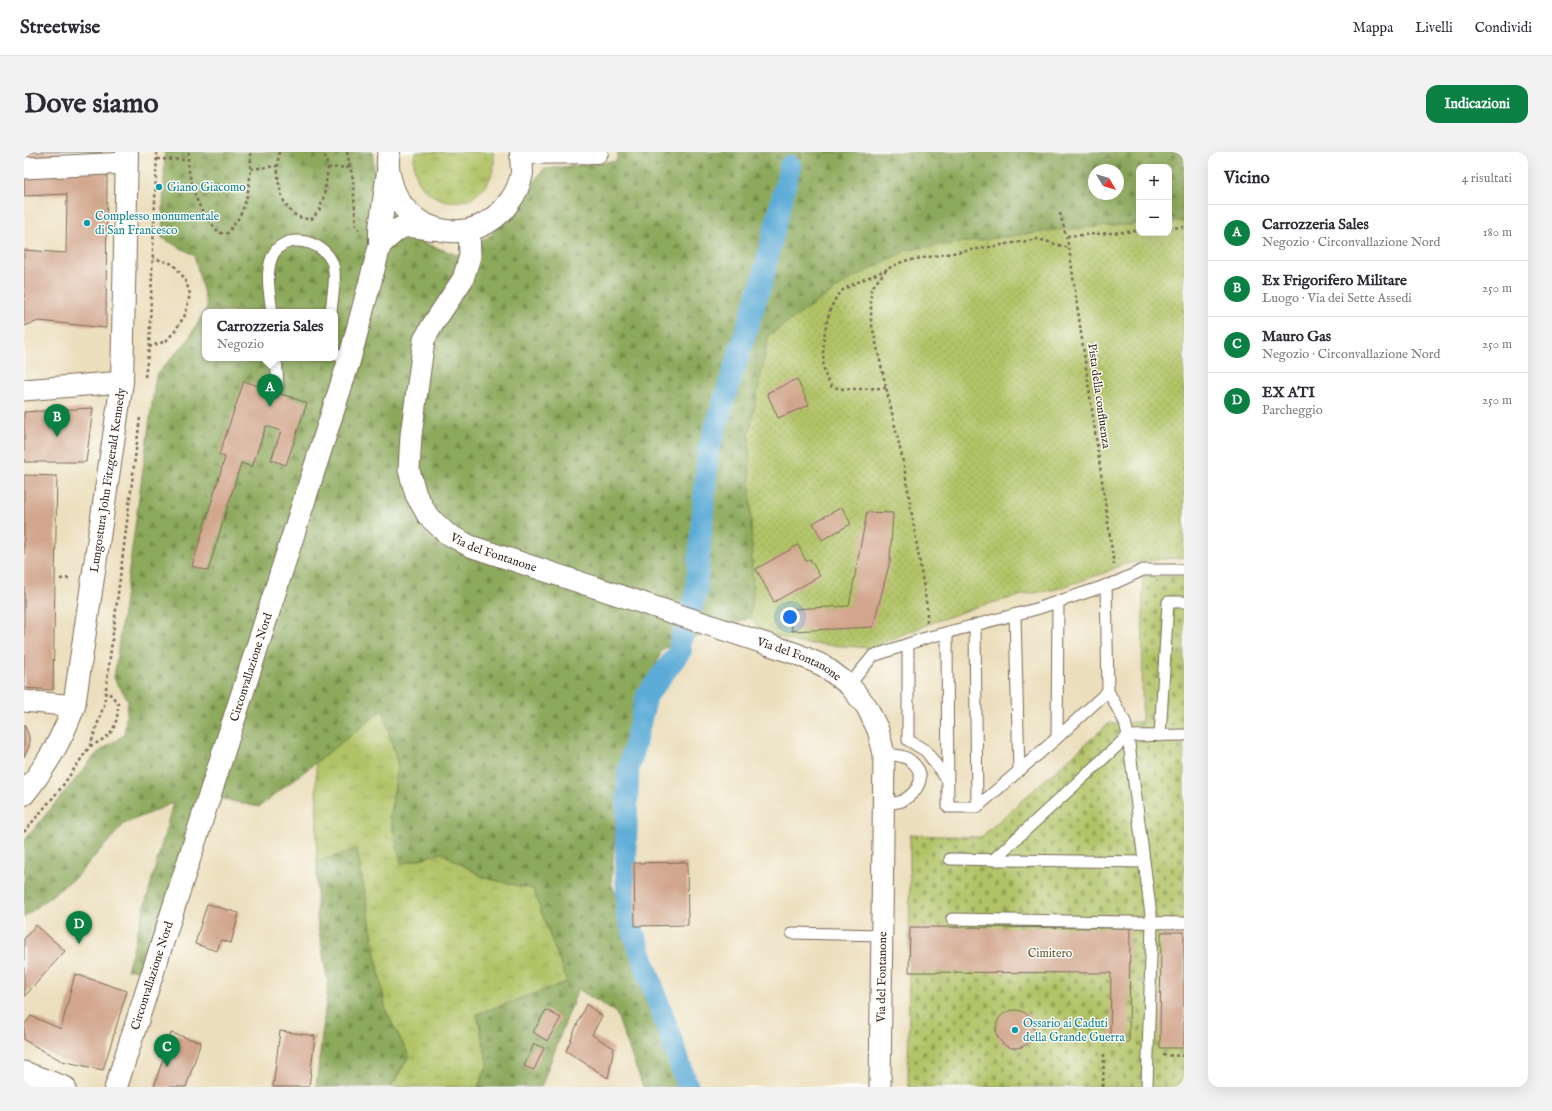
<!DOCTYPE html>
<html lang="it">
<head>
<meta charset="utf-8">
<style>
	:root { --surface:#fff; --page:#f2f2f3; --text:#2b2b33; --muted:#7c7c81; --line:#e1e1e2; --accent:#0b8043 }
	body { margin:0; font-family:"IM FELL English",serif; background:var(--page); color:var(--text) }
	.controls { position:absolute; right:12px; top:12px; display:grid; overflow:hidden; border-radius:8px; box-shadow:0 4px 16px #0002 }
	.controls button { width:36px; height:36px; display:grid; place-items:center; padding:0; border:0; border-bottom:1px solid var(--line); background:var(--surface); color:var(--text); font:20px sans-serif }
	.compass { position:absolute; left:1064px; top:12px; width:36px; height:36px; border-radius:50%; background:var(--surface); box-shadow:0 4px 16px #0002; rotate:128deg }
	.you { position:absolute; left:766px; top:465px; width:14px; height:14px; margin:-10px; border:3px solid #fff; border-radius:50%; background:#1a73e8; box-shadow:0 0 0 6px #1a73e833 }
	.badge { display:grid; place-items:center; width:26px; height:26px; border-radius:50%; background:var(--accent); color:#fff; font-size:13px; font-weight:700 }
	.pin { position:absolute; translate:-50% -33px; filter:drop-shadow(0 1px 2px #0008) }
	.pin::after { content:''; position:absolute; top:21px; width:14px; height:12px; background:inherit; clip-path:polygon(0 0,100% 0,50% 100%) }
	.popup { position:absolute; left:178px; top:157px; width:136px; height:52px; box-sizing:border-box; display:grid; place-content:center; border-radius:8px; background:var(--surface); filter:drop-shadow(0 1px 3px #0005); font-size:13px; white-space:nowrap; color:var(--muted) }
	.popup b { font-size:15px; color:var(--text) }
	.popup::after { content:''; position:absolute; left:50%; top:100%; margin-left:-8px; border:8px solid transparent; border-top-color:var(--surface) }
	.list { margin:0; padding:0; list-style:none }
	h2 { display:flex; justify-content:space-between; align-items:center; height:52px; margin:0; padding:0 16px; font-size:17px }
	h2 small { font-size:13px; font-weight:400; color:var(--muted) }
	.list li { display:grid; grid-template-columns:26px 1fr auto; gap:12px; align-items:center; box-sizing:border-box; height:56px; padding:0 16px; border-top:1px solid var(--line) }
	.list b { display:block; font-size:15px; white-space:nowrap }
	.list p { margin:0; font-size:13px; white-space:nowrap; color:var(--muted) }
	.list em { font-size:13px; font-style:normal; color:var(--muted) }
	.map { position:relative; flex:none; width:1160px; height:935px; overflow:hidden; border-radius:12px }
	header { display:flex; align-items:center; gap:24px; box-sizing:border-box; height:56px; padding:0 20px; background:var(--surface); border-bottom:1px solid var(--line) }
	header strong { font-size:19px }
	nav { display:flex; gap:22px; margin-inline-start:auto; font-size:14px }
	.intro { display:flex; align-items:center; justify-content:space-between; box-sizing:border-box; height:96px; padding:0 24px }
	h1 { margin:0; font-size:28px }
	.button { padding:10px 18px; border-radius:12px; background:var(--accent); color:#fff; font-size:14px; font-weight:700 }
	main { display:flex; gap:24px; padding:0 24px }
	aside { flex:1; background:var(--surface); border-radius:12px; box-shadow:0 4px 16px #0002 }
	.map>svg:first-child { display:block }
</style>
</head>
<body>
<header>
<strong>Streetwise</strong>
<nav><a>Mappa</a><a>Livelli</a><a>Condividi</a></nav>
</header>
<div class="intro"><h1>Dove siamo</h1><a class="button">Indicazioni</a></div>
<main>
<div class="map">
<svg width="1160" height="935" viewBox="0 0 1160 935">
	<defs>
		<pattern id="grass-tufts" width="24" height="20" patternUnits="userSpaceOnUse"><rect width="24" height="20" fill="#b1c366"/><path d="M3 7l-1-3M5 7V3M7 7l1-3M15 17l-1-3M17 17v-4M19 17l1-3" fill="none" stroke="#919f53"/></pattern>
		<pattern id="forest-firs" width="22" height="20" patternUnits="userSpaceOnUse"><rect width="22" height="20" fill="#8ca95b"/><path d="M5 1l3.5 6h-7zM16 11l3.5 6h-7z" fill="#748a4b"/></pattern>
		<pattern id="cemetery-stones" width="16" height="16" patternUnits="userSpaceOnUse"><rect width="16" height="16" fill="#b1c366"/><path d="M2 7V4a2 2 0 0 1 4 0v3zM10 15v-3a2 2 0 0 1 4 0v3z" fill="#919f53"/></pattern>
		<pattern id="garden-dots" width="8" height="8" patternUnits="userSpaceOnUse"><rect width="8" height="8" fill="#b1c366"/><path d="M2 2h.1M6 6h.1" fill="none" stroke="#919f53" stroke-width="1.8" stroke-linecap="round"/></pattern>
	</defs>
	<rect width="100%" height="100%" fill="#fdfcf7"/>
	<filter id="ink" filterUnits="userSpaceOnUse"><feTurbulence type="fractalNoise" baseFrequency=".025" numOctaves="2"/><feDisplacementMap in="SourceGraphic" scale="8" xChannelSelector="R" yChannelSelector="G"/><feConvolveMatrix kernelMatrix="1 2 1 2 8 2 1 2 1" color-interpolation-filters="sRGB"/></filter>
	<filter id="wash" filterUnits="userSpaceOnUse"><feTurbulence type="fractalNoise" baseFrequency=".012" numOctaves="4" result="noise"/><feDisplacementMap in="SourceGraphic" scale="16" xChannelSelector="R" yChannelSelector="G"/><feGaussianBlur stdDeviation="0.9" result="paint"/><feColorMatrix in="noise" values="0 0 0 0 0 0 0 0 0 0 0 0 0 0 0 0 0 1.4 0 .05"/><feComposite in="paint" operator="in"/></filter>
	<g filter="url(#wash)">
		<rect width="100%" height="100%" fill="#ecdfbe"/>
		<path fill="url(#grass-tufts)" stroke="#767642" d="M391,0h78c2,8 1,16 -2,24 -20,46 -86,25 -76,-24z
			M359,557l15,57 -8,51 52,36 43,25 48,11 35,93 -91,32 11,50 -10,23h-87l18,-31 -23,-45 -29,-161 -40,12 -1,-100z"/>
		<path fill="url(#forest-firs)" stroke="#646a3c" fill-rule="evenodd" d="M141,0h207l7,49 34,38 44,16 34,-20 53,-66 72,-8 2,-9h566v69l-15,1v-55h-30v57l-83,6 -149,20 -56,29 -82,56 -20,100 4,158 -3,25 -88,31 -40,105 -11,128 71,205h-39l-27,-74 -38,-24 -37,98h-63l10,-23 -11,-50 90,-32 -34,-93 -48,-11 -43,-25 -41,11 -11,-47 8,-51 -15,-56 -124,97 -55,-12 -52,175h-25l46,-167 -49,21 -47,52 -49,38 -4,4v-77l73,-88 27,-18 4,-35 -14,-22 42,-303 32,-35 19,-33 -13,-52 -32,-17zM1070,18h24v24h-24zM181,160h130v46h-130z
			M333,697l29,162 23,45 -18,31h-75l12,-103 -11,-64v-58z"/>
		<path fill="url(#cemetery-stones)" stroke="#767642" d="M1119,424l41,1v510h-276l2,-252 71,2 128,-114 33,-1z"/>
		<path fill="url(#garden-dots)" stroke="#767642" d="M1160,69v336l-41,4 -23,4 -13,7 -50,17 -34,6 -47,12 -50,18 -55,23 -71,-5 -37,-11 -13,-14 3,-25 -4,-158 20,-100 82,-56 56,-29 149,-20 83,-6v9h30v-11z"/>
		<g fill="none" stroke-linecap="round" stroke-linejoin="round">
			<path stroke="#5dacd7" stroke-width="22" d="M664,935l-61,-173 -1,-65 2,-78 19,-76 34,-45 -1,-7 16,-50 12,-142 54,-170 28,-115"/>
		</g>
		<g id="blocks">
			<path fill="#d1a68c" d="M0,0h78v4l-78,3z
				M83,17l-1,159 -67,-7 -15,5v-76l42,3 1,-59 -43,2v-24z
				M773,227l12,26 -31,13 -11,-25z
				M220,229l63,22 -21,62 -15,-5 10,-29 -15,-5 -14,41 -11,-4 -33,108 -16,-5 33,-109 -6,-2z
				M69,256l-7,54h-62v-50z
				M0,323l33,1 -4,214 -29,-2z
				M818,355l9,17 -29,16 -9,-17z
				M843,360l26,1 -3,48 -17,66 -81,4 -1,-22 58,-3z
				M774,393l8,16 4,-2 10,17 -46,26 -18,-33z
				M0,572l5,12v11l-5,10z
				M663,710l1,63 -53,1 -1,-63z
				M183,752l32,9 -8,30 -10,-3 -4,11 -22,-7z
				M12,773l29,26 -41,46v-58z
				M886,775l220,1 -1,114h-19l1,-69 -202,-1z
				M1137,780h23v116h-24z
				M51,822l52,17 -24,79 -41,-9 -38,-21v-15l7,-9 30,13z
				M562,852l16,12 -10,19 22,13 -6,30 -42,-27z
				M972 877a19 19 0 1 1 38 0a19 19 0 1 1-38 0Z
				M522,858l15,8 -14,23 -14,-9z
				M256,879l35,5 -6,51h-36z
				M147,881l30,9 -15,45h-32z
				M510,892l10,4 -10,22 -10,-4z"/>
		</g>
	</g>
	<g filter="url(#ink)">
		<use href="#blocks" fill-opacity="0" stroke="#796956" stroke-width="1"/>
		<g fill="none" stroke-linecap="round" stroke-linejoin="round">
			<defs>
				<path id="lane" d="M248,160c-2,-17 -7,-38 0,-55 10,-25 48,-18 59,3 7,13 1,38 0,52
					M311,202l14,7
					M252,206l2,28
					M991,463l4,156
					M951,473l2,182
					M923,481l1,174h29l80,-69 51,-47 -2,-106
					M884,493v95l18,11 22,30
					M825,533l24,-29 53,-18 110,-29 81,-27 26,-12h41
					M1084,539l17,31 3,14 24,187 -5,164
					M1136,584l8,-134h16
					M1033,586l1,-136
					M860,652c6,-1 13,-1 18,-3 16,-9 27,-25 9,-40 -6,-6 -18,-6 -27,-7
					M926,707l194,3
					M969,708l135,-124 56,-1
					M928,767l232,4
					M768,781l90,2"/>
				<g id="street">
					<path d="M0,16l103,-5"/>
					<path id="s1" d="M445,78l1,26 -7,23 -30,45 -9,16 -13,95 -2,35 7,25 12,21 18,17 24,13 327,108 27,12 25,19 18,22 11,23 6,24 -4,333"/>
					<path d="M0,238l98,-8"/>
					<path d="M0,549l50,5"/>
					<path d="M0,920l41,15"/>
				</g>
				<g id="secondary">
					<path id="s2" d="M0,642c23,-29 37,-53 50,-88l48,-324 5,-230"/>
				</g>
				<g id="primary">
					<path d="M365,0c-2,10 -1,21 2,30 15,56 87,67 119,19 6,-8 10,-18 12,-28 0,-6 -1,-14 -1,-21"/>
					<path d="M497,1l76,-1"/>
					<path d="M356,93c21,-20 22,-22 51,-16"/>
					<path id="s3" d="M92,935l233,-726 31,-116v-17l8,-56"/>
				</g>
			</defs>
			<use href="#lane" stroke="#796956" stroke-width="13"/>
			<use href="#street" stroke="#796956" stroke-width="23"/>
			<use href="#secondary" stroke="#796956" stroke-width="24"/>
			<use href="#primary" stroke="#796956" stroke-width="24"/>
			<path stroke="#796956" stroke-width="2.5" stroke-dasharray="3 3" stroke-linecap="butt" d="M165,0c-4,15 6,47 14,61 5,7 11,13 16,20h9c3,-5 8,-10 11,-16 9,-15 14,-48 11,-65
				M255,0c-4,24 0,69 33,67l8,-10 4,-13 4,-28 -4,-16
				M323,0l6,27 3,48 3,2
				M133,7l29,1
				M304,16l22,-1
				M227,17l26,-3
				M1036,61l9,35 45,317
				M1145,76l15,-1
				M1043,84l72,-5
				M125,195l17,-6 9,-10 10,-16 5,-21 -5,-15 -12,-15 -20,-6
				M121,225l4,-30 8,-195
				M862,236c-18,0 -36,3 -54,-1 -2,-3 -5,-7 -6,-10 -7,-20 -1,-74 17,-87 10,-7 32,-15 44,-21
				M36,427l12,-1
				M903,470v-15l-23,-141 -33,-145v-32l16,-20 17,-8 134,-22 31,9
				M66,594c22,-9 28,-19 28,-43l-11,-12
				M0,680l37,-44 29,-42 14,-41 36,-287
				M1139,903l21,1
				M1079,935l1,-33"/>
			<use href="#lane" stroke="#fff" stroke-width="11"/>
			<use href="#street" stroke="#fff" stroke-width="21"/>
			<use href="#secondary" stroke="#fff" stroke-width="22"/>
			<use href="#primary" stroke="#fff" stroke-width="22"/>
		</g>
	</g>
	<g fill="#0f9aa8" stroke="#fdfcf7" stroke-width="1.5">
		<circle cx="135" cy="35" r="4"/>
		<circle cx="63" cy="71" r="4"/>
		<circle cx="991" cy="878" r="4"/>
	</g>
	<g text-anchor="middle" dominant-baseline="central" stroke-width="3" stroke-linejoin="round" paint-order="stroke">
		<g font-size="12" fill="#0d838f" stroke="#fdfcf7" text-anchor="start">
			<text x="143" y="35">Giano Giacomo</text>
			<text x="71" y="64">Complesso monumentale<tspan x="71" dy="14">di San Francesco</tspan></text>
			<text x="999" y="871">Ossario ai Caduti<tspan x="999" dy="14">della Grande Guerra</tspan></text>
		</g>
		<g font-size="12" fill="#3b2a1e" stroke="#fdfcf7">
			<text transform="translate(1075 244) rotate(82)">Pista della confluenza</text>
			<text stroke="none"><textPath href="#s2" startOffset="330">Lungostura John Fitzgerald Kennedy</textPath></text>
			<text stroke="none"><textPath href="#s1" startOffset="380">Via del Fontanone</textPath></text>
			<text stroke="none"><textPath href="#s1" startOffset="704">Via del Fontanone</textPath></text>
			<text stroke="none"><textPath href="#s3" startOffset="441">Circonvallazione Nord</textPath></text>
			<text stroke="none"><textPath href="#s3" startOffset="117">Circonvallazione Nord</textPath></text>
			<text transform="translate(858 825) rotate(-89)">Via del Fontanone</text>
		</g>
		<g font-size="12" fill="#5e5834" stroke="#fdfcf7">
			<text x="1026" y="801">Cimitero</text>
		</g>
	</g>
</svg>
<div class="controls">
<button>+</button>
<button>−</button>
</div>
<svg class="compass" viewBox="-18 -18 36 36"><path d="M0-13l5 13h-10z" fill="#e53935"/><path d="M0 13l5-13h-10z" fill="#7c7c81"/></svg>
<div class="you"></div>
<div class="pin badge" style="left:246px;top:255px">A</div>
<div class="popup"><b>Carrozzeria Sales</b>Negozio</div>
<div class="pin badge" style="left:33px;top:285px">B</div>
<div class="pin badge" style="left:143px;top:915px">C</div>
<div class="pin badge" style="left:55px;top:792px">D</div>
</div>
<aside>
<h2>Vicino<small>4 risultati</small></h2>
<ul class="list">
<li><span class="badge">A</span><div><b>Carrozzeria Sales</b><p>Negozio · Circonvallazione Nord</p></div><em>180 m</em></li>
<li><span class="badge">B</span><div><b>Ex Frigorifero Militare</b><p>Luogo · Via dei Sette Assedi</p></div><em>250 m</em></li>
<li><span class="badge">C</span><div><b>Mauro Gas</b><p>Negozio · Circonvallazione Nord</p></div><em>250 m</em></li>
<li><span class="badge">D</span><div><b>EX ATI</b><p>Parcheggio</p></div><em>250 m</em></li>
</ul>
</aside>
</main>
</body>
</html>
